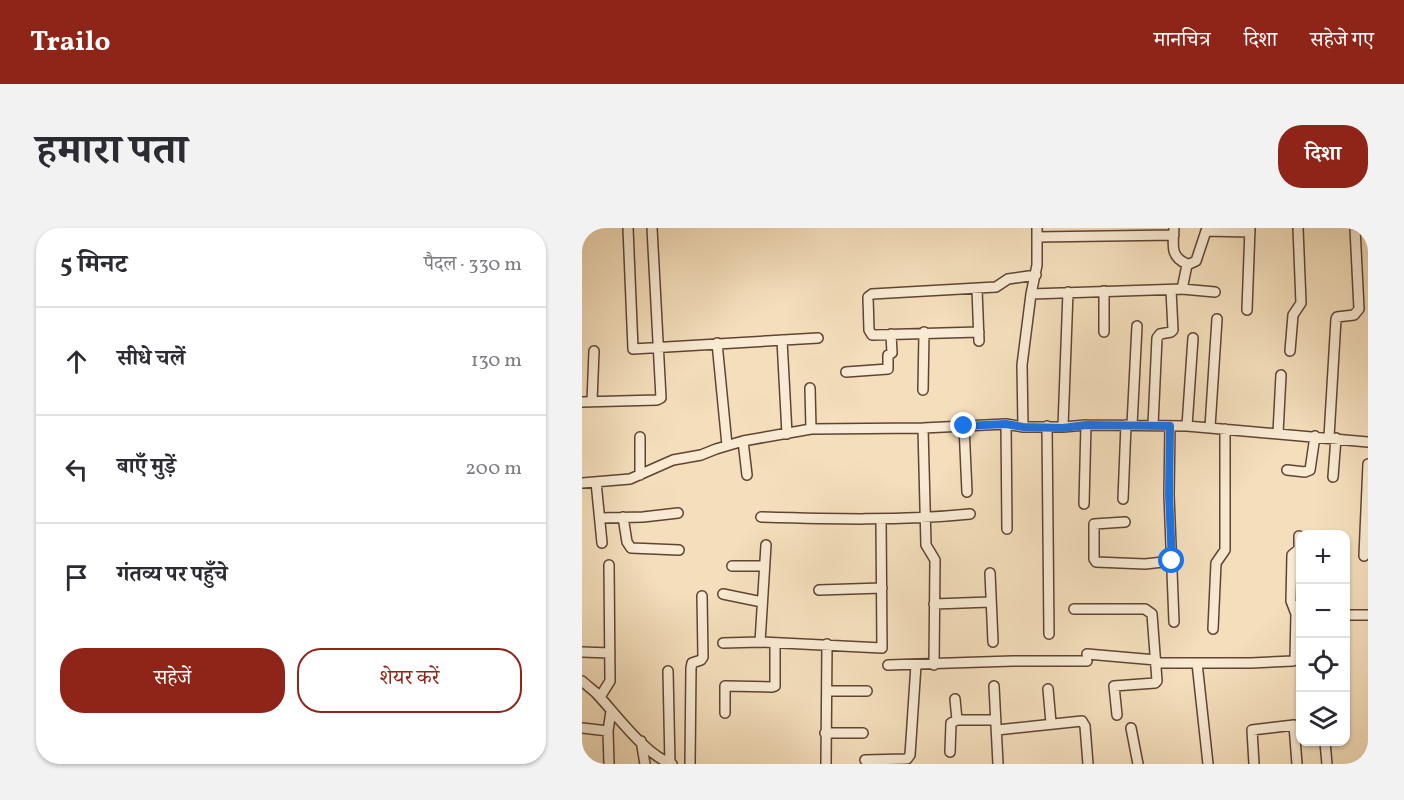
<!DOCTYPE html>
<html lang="hi">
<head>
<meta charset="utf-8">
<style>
	:root { --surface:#fff; --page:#f2f2f3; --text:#2b2b33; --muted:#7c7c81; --line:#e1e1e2; --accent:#8f2418 }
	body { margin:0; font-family:Vollkorn,"Noto Serif Devanagari",serif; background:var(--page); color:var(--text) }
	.controls { position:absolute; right:18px; bottom:18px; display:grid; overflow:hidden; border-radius:12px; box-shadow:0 2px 4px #0004 }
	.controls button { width:54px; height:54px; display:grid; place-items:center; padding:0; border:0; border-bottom:2px solid var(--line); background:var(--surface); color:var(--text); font:30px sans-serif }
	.stop { position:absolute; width:18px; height:18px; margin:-14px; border:4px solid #1a73e8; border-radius:50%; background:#fff }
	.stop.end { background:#1a73e8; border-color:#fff; box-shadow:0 2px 6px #0008 }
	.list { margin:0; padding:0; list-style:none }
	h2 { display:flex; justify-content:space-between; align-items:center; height:78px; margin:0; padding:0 24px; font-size:26px }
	h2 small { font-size:20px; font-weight:400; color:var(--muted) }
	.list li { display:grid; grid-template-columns:39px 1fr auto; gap:18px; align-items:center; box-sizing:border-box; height:108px; padding:0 24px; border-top:2px solid var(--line) }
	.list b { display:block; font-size:22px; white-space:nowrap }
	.list em { font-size:20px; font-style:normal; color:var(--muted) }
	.actions { display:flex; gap:12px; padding:18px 24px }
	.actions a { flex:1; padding:14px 0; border:2px solid var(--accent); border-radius:24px; text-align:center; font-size:21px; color:var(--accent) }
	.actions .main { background:var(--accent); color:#fff }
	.icon { flex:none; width:33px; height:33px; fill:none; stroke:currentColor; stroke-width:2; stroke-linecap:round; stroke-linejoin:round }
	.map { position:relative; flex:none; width:786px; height:536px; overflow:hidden; border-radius:24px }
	header { display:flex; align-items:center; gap:36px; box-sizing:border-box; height:84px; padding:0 30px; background:var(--accent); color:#fff }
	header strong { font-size:28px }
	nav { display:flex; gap:33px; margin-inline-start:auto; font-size:21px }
	.intro { display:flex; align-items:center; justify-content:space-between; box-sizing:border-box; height:144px; padding:0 36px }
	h1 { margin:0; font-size:42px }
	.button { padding:15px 27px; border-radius:24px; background:var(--accent); color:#fff; font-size:21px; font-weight:700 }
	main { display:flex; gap:36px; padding:0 36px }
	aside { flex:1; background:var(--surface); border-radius:24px; box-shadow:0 2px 4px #0004 }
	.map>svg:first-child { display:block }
</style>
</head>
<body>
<header>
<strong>Trailo</strong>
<nav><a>मानचित्र</a><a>दिशा</a><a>सहेजे गए</a></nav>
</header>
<div class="intro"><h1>हमारा पता</h1><a class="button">दिशा</a></div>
<main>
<aside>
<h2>5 मिनट<small>पैदल · 330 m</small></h2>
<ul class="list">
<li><svg class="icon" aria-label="ahead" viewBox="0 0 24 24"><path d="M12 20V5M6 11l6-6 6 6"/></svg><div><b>सीधे चलें</b></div><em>130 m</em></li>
<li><svg class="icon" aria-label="left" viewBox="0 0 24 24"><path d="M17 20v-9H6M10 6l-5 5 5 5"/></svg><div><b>बाएँ मुड़ें</b></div><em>200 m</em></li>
<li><svg class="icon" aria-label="arrive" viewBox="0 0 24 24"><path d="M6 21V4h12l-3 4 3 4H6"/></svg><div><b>गंतव्य पर पहुँचे</b></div></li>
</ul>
<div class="actions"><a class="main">सहेजें</a><a>शेयर करें</a></div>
</aside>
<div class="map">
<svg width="786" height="536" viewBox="0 0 786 536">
	<rect width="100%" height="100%" fill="#f4debb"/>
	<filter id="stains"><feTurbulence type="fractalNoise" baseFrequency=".00333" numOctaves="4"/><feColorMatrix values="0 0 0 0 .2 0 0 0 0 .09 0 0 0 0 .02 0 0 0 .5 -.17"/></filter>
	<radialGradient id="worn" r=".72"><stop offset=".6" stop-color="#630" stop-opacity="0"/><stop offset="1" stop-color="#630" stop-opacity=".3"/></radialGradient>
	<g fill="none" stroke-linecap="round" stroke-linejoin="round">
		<defs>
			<path id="minor" d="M46,0l5,121 185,-11
				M592,0c-1,17 -4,29 13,36
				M455,9l137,-2
				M395,61l2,52
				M600,61l5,-24 9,-4 10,-30 44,1
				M449,66l151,-5 33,3
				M665,82l3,-82
				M397,104l-107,3 -3,-5 -1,-33 4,-3 124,-7 12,-8 28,-4
				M522,104v-41
				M200,112l5,94
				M135,115l10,102
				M708,123l3,-36 8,-12 -3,-75
				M264,144l42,-3v-14l4,-2 -1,-19
				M228,160l1,41
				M341,162l1,-58
				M10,173l2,-50
				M0,174l75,-2 4,-2 -9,-170
				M424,196l1,105
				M550,197l5,-99
				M571,197l4,-87 3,-4 11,-2 2,-2 -2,-40
				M382,198l3,66
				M465,198l2,208
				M588,198l-1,69 5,127
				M605,198l6,-88
				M441,199l-1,-62 9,-71 6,-29v-37
				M481,199l5,-135
				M628,199l7,-108
				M341,200l3,117 9,15 -1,105
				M696,205l3,-58
				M58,209v38
				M747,209l7,-118 1,-2 17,-2 5,-6 -4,-81
				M161,213l4,34
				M705,242l18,2 5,-2 5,-34
				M751,249l3,-39
				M14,254l6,61
				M0,255l48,-4 43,-19 28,-5 15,-6 27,-8 68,-12 112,-1 83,-4 17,3h40l23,-2 101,1 181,16
				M541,271l3,-74
				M502,276l2,-79
				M41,289l4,25 4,6 48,2
				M179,289c70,2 139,4 209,-3
				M18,290l43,-1 35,-4
				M543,294l-31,2v35l2,3 49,2 27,-3
				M782,328l4,-92
				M150,338h32
				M408,345l3,69
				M237,362l63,-2
				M141,366l39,8
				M352,376l56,-2
				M492,381h71l7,5 5,67 -2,2 -41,3 3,29
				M714,386l-5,-13 1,-46 7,-6v-13
				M764,387h22
				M631,401l3,-66 9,-13v-121
				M178,414l6,-97
				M141,415l37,-1 122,6 -1,-128
				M0,424l28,1
				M505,426l69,6
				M575,435h94l42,-2 2,-3 1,-44h4
				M615,435l11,101
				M306,437l125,-4h74
				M86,443l2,93
				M0,453c4,4 10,8 14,12 20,21 49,62 76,71
				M412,458l4,78
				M466,461l3,34
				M245,463h40
				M18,469l10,-16 -1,-116
				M373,471l2,21h39
				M143,485v-27l47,1 3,-1v-42
				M0,500l26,3
				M549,500l7,36
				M415,502l85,-9 3,5 3,38
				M243,505h38
				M59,513l4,23
				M743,514l2,22
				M368,524l1,-29 6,-3
				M283,532l42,-1 3,-4 6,-90
				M27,536l-1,-33 3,-20
				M108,536l1,-96 1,-5 9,-3 2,-3 -1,-61
				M244,536l1,-120
				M672,536l-2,-34 42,-5 3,39"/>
		</defs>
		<use href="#minor" stroke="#604433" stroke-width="12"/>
		<use href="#minor" stroke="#f8ead3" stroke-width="9"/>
	</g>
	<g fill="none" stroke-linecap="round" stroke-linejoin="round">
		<path stroke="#1a73e8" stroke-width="8" d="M382,198l42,-2 17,3 40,1 23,-3 84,1 -1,69 3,66"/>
	</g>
	<rect width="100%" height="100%" filter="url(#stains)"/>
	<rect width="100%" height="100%" fill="url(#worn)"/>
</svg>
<div class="controls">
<button>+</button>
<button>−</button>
<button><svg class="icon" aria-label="locate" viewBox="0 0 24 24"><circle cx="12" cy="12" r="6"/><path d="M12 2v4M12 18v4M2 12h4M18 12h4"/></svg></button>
<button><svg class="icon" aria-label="layers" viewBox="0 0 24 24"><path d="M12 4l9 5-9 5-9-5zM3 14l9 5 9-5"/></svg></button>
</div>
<div class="stop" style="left:590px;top:333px"></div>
<div class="stop end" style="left:382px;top:198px"></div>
</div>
</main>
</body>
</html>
